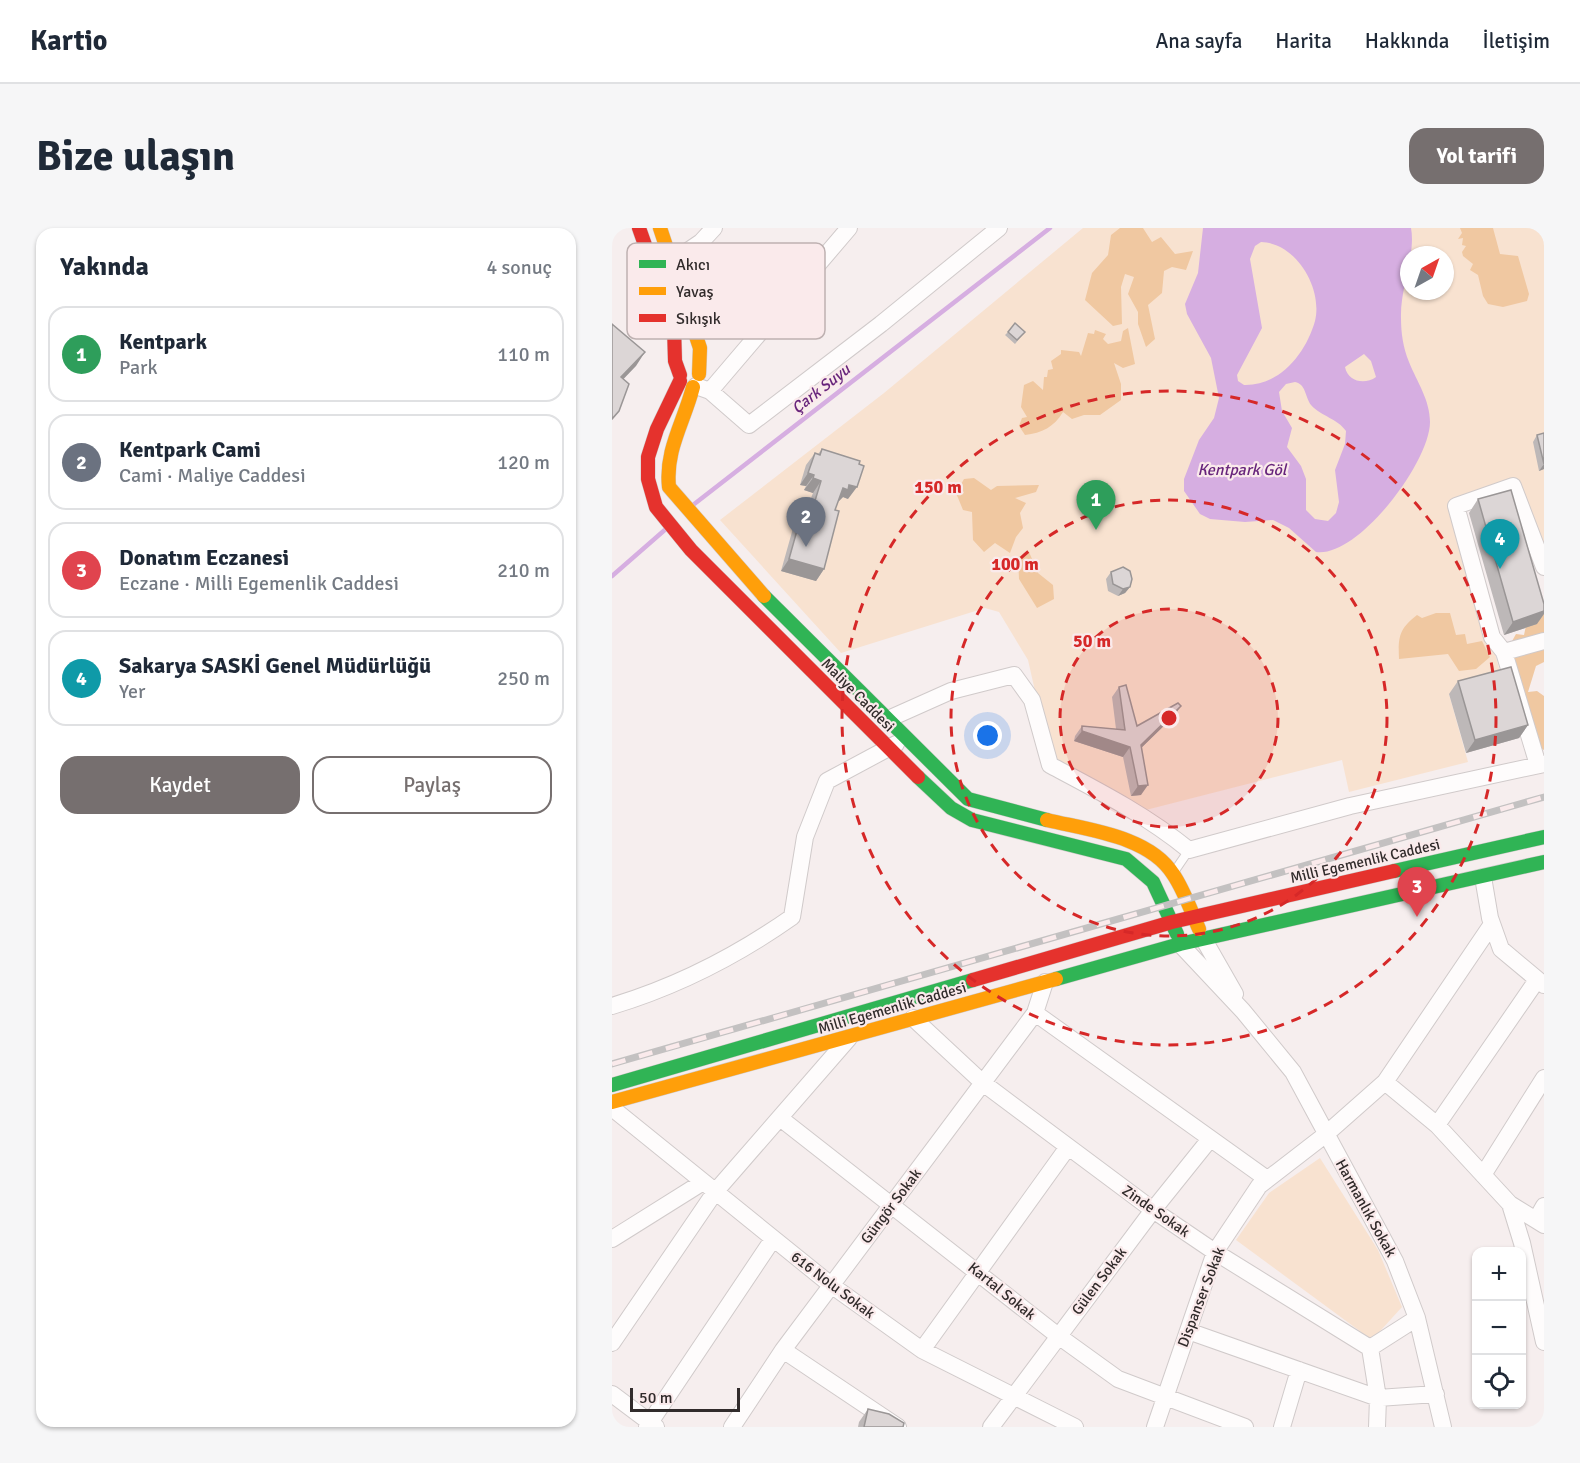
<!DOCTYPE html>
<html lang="tr">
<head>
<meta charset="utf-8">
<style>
	:root { --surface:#fff; --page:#f6f6f7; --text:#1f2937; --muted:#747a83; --line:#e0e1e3; --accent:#766f6f }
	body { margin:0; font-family:Signika,sans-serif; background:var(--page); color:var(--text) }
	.controls { position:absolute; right:18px; bottom:18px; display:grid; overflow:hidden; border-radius:12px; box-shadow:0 2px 4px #0004 }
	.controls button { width:54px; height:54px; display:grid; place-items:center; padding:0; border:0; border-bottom:2px solid var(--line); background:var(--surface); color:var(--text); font:30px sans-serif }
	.compass { position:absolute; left:788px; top:18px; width:54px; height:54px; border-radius:50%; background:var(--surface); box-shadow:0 2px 4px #0004; rotate:40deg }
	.scale { position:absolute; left:18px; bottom:15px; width:110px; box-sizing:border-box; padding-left:6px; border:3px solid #312b2b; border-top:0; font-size:16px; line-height:21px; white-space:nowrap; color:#312b2b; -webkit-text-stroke:4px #faeaeb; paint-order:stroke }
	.you { position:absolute; left:376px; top:508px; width:21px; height:21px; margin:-15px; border:4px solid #fff; border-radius:50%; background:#1a73e8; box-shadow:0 0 0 9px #1a73e833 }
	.badge { display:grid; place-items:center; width:39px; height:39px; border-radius:50%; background:var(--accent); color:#fff; font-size:20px; font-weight:700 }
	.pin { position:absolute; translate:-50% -50px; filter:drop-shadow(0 2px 3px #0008) }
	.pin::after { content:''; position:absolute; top:32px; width:21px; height:18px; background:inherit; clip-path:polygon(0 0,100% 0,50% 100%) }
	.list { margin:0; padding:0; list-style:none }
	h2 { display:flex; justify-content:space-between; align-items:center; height:78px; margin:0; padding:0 24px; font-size:26px }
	h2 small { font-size:20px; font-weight:400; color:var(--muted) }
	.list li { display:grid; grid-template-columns:39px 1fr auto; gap:18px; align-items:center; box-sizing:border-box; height:96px; margin:0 12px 12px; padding:0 12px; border:2px solid var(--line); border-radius:18px }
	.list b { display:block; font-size:22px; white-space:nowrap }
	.list p { margin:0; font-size:20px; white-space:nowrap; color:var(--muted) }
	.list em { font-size:20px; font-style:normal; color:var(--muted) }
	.actions { display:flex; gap:12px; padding:18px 24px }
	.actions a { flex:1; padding:14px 0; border:2px solid var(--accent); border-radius:18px; text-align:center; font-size:21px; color:var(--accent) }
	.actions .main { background:var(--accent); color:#fff }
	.icon { flex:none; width:33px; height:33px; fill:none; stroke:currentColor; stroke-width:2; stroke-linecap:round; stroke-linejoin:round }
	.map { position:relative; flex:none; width:932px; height:1199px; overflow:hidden; border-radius:18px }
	header { display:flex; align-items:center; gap:36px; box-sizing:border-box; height:84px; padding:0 30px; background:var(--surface); border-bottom:2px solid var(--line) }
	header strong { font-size:28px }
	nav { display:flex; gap:33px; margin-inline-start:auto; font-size:21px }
	.intro { display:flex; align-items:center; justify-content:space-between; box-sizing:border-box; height:144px; padding:0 36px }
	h1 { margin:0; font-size:42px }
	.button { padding:15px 27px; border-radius:18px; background:var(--accent); color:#fff; font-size:21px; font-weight:700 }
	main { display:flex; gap:36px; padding:0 36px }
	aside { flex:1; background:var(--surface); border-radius:18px; box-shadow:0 2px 4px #0004 }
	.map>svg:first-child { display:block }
</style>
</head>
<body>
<header>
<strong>Kartio</strong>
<nav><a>Ana sayfa</a><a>Harita</a><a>Hakkında</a><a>İletişim</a></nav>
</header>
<div class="intro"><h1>Bize ulaşın</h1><a class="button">Yol tarifi</a></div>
<main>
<aside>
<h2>Yakında<small>4 sonuç</small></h2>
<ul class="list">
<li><span class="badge" style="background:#2e9e5b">1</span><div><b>Kentpark</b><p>Park</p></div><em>110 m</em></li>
<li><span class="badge" style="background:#6b7280">2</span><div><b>Kentpark Cami</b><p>Cami · Maliye Caddesi</p></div><em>120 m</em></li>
<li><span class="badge" style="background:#e0444e">3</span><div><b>Donatım Eczanesi</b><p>Eczane · Milli Egemenlik Caddesi</p></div><em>210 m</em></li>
<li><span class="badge" style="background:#0f9aa8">4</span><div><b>Sakarya SASKİ Genel Müdürlüğü</b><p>Yer</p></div><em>250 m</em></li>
</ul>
<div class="actions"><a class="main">Kaydet</a><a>Paylaş</a></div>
</aside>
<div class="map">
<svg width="932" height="1199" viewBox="0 0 932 1199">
	<rect width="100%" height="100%" fill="#f6eeee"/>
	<path fill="#f8e2d0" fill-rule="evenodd" d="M471,0h461v313l-4,10 -27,-65 -56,20 45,174 -53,14 19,68 -119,30 -7,-32 -204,52 -86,-46 -24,-106 -29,-48 -14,-4 -144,45 -121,-133 164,-127zM797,27h36v36h-36z
		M708,930l58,92 24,57 -30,33 -136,-100 33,-47z"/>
	<path fill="#f0c8a1" d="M508,0h23l9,14 9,-5 14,17 18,-3 -7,19 -14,-3 -8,4 -2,22 -14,12 7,34 -9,8 -8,-23v-12l-10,-18 6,-17 -9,-3 -4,13 1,37 -9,2 -28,-26 7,-27 16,-18 3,-20z
		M848,0h33l7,26 18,2 11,38 -2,7 -24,6 -15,-3 -5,-8 -5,-21 -8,-5 3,-6 -10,-8 -1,-4 4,-6 -4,-1 1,-7 -5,1 4,-6z
		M516,100l7,36 -12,4 -9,-5 7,21v16l-21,15h-16l-12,4 -9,-7c-9,15 -21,21 -38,23l-6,-9 3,-8 5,-1 -6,-10 3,-22 9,-4 10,9 1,-13h3l1,-7 5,-1 -2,-8 10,-7v-4l18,2 2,4 7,-23 6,1 1,-4 11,4 -3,5 5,5 13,-3 2,-10z
		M362,250l17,12 6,-4 42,-1 -3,7 -21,6 11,5 -6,10 3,15 -7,9 -6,16 -15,-10 -11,9 -11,-12 -1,-28 -9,-2 -7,-17 8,-14z
		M417,324l9,21 15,12 1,14 -17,9 -18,-29 -1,-22z
		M824,385h14l6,22 9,-1 2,10 15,-3 8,16 -14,12 -17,2 -11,-17 -49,5c-1,-22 0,-30 18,-44l5,3z
		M932,386v48l-8,4 -8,26 9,-1 7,5v54l-4,-2 -7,-27 -3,1 -7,14 -12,-93 5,-9 8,1 4,-19z"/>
	<path fill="#d6aee1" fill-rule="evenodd" d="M591,0h208c5,27 -11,59 -10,90 0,15 2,29 8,44 8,20 21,38 21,60 0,40 -72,136 -114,130l-27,-24 -16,-8 -28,2 -35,-3 -10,-5 -16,-23v-12l15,-39 15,-22 5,-20 -8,-40 -24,-44 -2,-10 13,-31zM649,14c35,1 62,46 54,79 -9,32 -35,65 -71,64l-6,-4 -1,-6 25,-47 -12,-69 5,-13zM752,126l7,7 5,16c-11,8 -28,5 -31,-10zM683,154c11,2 10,15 16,23 11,12 26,13 35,26l-1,13 -10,26 4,32 -3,11 -8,8 -13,-2 -9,-9v-31l-5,-13 -14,-19 5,-19 -10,-17 -3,-19 7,-8z"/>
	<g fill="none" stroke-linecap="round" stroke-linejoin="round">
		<path stroke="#d6aee1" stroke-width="4.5" d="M81,277l357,-277
			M0,348l55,-48"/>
		<defs>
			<path id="lane" d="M562,644l15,-22"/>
			<path id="street" d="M61,33l28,-19 13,-14
				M84,158l14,5 39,34 132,-101 118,-96
				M98,163l139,-163
				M892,424l-12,-15 -36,-131 57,-20 31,81
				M274,492l65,-29 63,-16 18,25 18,65c49,26 96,50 139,85l161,-44 194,-42
				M926,537l-34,-113 40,-11
				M871,649l7,41 11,31 43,36
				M591,710l32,56
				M568,716l63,67 50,61 102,189 22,57 26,109
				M0,778c63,-19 126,-51 180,-89l13,-80 22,-56 69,-37
				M423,785l232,166
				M301,790l70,65 170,127 62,42 155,96 47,-30
				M773,854l52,43 73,79 34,21
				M0,880l219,177 91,65 153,77
				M168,890l277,217 61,44 127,48
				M825,897l100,-145
				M871,947l61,-97
				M898,976l12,39 22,99
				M924,992l8,-14
				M0,1011l91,-57
				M576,1103l190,67 58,-4
				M0,1115l103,-151 134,-154
				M758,1120l8,50 -1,29
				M171,1122l115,77
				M310,1122l146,-203
				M0,1166l44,33
				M35,1199l126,-188
				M120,1199l51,-77 252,-337 10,-31
				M379,1199l162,-217 57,-71
				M543,1199l60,-175 44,-66 66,-51 60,-53 107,-158
				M670,1199l17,-57"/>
			<path id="fast" d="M152,368l204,203 79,21
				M306,549l33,31 21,12 154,39 27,23 24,52
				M782,643l150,-34
				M444,751l124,-35 364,-82
				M0,857l361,-105"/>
			<path id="slow" d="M48,0l40,120 -1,26
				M81,159c-9,35 -28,63 -24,100l95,109
				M435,592c41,10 102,16 126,54 11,16 18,37 26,55
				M0,874l444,-123"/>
			<path id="jam" d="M27,0l35,99 1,34 5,14
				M68,153l-23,48 -9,28v22l8,28 35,43 227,227
				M361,752l199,-58 222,-51"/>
		</defs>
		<use href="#lane" stroke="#d0caca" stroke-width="10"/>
		<use href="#street" stroke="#d0caca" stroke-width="18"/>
		<use href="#fast" stroke="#d0caca" stroke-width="15"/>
		<use href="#slow" stroke="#d0caca" stroke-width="15"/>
		<use href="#jam" stroke="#d0caca" stroke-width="15"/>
		<use href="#lane" stroke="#fefcfc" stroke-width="8"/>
		<use href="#street" stroke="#fefcfc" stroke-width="16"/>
		<use href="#fast" stroke="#30b455" stroke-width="14"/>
		<use href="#slow" stroke="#ff9f0a" stroke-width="14"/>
		<use href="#jam" stroke="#e5322d" stroke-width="14"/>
		<defs>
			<path id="rail" d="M0,836l932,-267"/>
		</defs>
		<use href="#rail" stroke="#c3c1c1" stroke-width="7"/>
		<use href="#rail" stroke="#faeaeb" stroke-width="4.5" stroke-dasharray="14" stroke-linecap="butt"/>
	</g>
	<path fill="#bdb8b8" d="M396,104h17l-10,12 -10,-9z
		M932,205v36l-5,2 -6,-29 4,-7z
		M210,221l26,50 -5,-2 -4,4h-1l-3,9 -11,59 -8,12 -35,-10 16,-57 8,-12 4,1 4,-10 -9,-3 2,-4 -6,-1 6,-20 9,-12 3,1z
		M866,271l59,125 -33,11 -35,-122z
		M499,344l19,15 -5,6 -7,3 -10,-5 -2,-12z
		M846,453l70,44 -9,13 -53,15 -17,-59z
		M507,459l18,39 37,-10 -32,31 -1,48 -10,1 -8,-39 -49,-16 1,-5 7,-10 34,3 -4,-32z
		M256,1181l35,18h-45l1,-5z"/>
	<path fill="#9a9696" d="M33,124l-9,14 -24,25 9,-14z
		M932,236v5l-5,2z
		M196,245l6,2 -8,11 -6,-1z
		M201,250l8,3 -8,12 -9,-3z
		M237,257l8,2 -9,12 -5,-2 -4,4 -5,-1 9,-12z
		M177,331l35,10 -8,12 -35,-10z
		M518,359l-5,6 -7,3 5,-7z
		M932,383v3l-7,10 -33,11 9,-13z
		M569,478l-7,10 -40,39 7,-10z
		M916,497l-9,13 -53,15 9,-13z
		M470,503l48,16 -7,10 -49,-16z
		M536,557l-7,10 -10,1 7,-10z"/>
	<path fill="#dcd6d6" stroke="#9a9696" stroke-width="1.5" d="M403,95l10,9 -8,8 -9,-8z
		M0,96l33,28 -24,25 8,7 -10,27 -7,8z
		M932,205v31l-7,-29z
		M210,221l38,12 -1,3 5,2 -7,21 -8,-2 -1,5 -5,-2 -8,22 4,1 -15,58 -35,-10 16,-57 9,2 7,-23 -8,-3 1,-3 -6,-2 7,-20 5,2z
		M899,262l33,114v7l-31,11 -35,-123z
		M511,339l7,4 2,8 -2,8 -7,2 -10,-5 -2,-12z
		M899,439l17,58 -53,15 -17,-59z
		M514,457l11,41 41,-23 3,3 -40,39 7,40 -10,1 -8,-39 -48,-16v-5l43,4 -6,-43z
		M256,1181l21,5 15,9 -1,4h-39z"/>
	<circle cx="557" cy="490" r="109" fill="#d62828" fill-opacity=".12"/>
	<g fill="none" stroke="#d62828" stroke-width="3" stroke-dasharray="10 8">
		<circle cx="557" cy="490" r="109"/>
		<circle cx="557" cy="490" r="218"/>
		<circle cx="557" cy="490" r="327"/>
	</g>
	<g text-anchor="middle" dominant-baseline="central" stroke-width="4.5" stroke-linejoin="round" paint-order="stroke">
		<g font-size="15" fill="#312b2b" stroke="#faeaeb">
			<text transform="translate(246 467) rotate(45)">Maliye Caddesi</text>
			<text transform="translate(753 633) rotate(-13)">Milli Egemenlik Caddesi</text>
			<text transform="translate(280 780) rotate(-16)">Milli Egemenlik Caddesi</text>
			<text transform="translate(279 978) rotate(-53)">Güngör Sokak</text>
			<text transform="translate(754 980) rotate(61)">Harmanlık Sokak</text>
			<text transform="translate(544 983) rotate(35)">Zinde Sokak</text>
			<text transform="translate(487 1053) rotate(-53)">Gülen Sokak</text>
			<text transform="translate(221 1057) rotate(37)">616 Nolu Sokak</text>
			<text transform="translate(390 1063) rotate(39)">Kartal Sokak</text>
			<text transform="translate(589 1069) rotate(-69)">Dispanser Sokak</text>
		</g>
		<g font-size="16" font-style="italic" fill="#67247b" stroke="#faeaeb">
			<text transform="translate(209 161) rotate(-38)">Çark Suyu</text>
			<text x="630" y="242">Kentpark Göl</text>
		</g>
	</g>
	<rect x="15" y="15" width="198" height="96" rx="9" fill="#faeaeb" stroke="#beb1b1" stroke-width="1.5"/>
	<rect x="27" y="32" width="27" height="8" fill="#30b455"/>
	<rect x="27" y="59" width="27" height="8" fill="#ff9f0a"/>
	<rect x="27" y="86" width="27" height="8" fill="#e5322d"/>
	<g font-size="16" fill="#312b2b">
		<text x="64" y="42">Akıcı</text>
		<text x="64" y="69">Yavaş</text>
		<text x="64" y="96">Sıkışık</text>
	</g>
	<circle cx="557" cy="490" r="9" fill="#d62828" stroke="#faeaeb" stroke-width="3"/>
	<g font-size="18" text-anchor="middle" font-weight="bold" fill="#d62828" stroke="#faeaeb" stroke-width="4.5" stroke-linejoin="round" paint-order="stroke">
		<text x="326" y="265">150 m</text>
		<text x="403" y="342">100 m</text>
		<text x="480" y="419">50 m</text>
	</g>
</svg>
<div class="controls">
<button>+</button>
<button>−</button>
<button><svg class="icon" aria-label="locate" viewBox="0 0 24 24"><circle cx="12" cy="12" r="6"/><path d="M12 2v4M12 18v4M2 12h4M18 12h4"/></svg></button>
</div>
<svg class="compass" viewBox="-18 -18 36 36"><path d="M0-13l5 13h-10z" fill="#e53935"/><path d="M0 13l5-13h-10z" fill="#747a83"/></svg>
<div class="scale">50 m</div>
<div class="you"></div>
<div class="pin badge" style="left:484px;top:302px;background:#2e9e5b">1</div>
<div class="pin badge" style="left:194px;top:319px;background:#6b7280">2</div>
<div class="pin badge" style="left:805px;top:689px;background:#e0444e">3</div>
<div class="pin badge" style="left:888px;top:341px;background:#0f9aa8">4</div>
</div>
</main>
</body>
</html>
